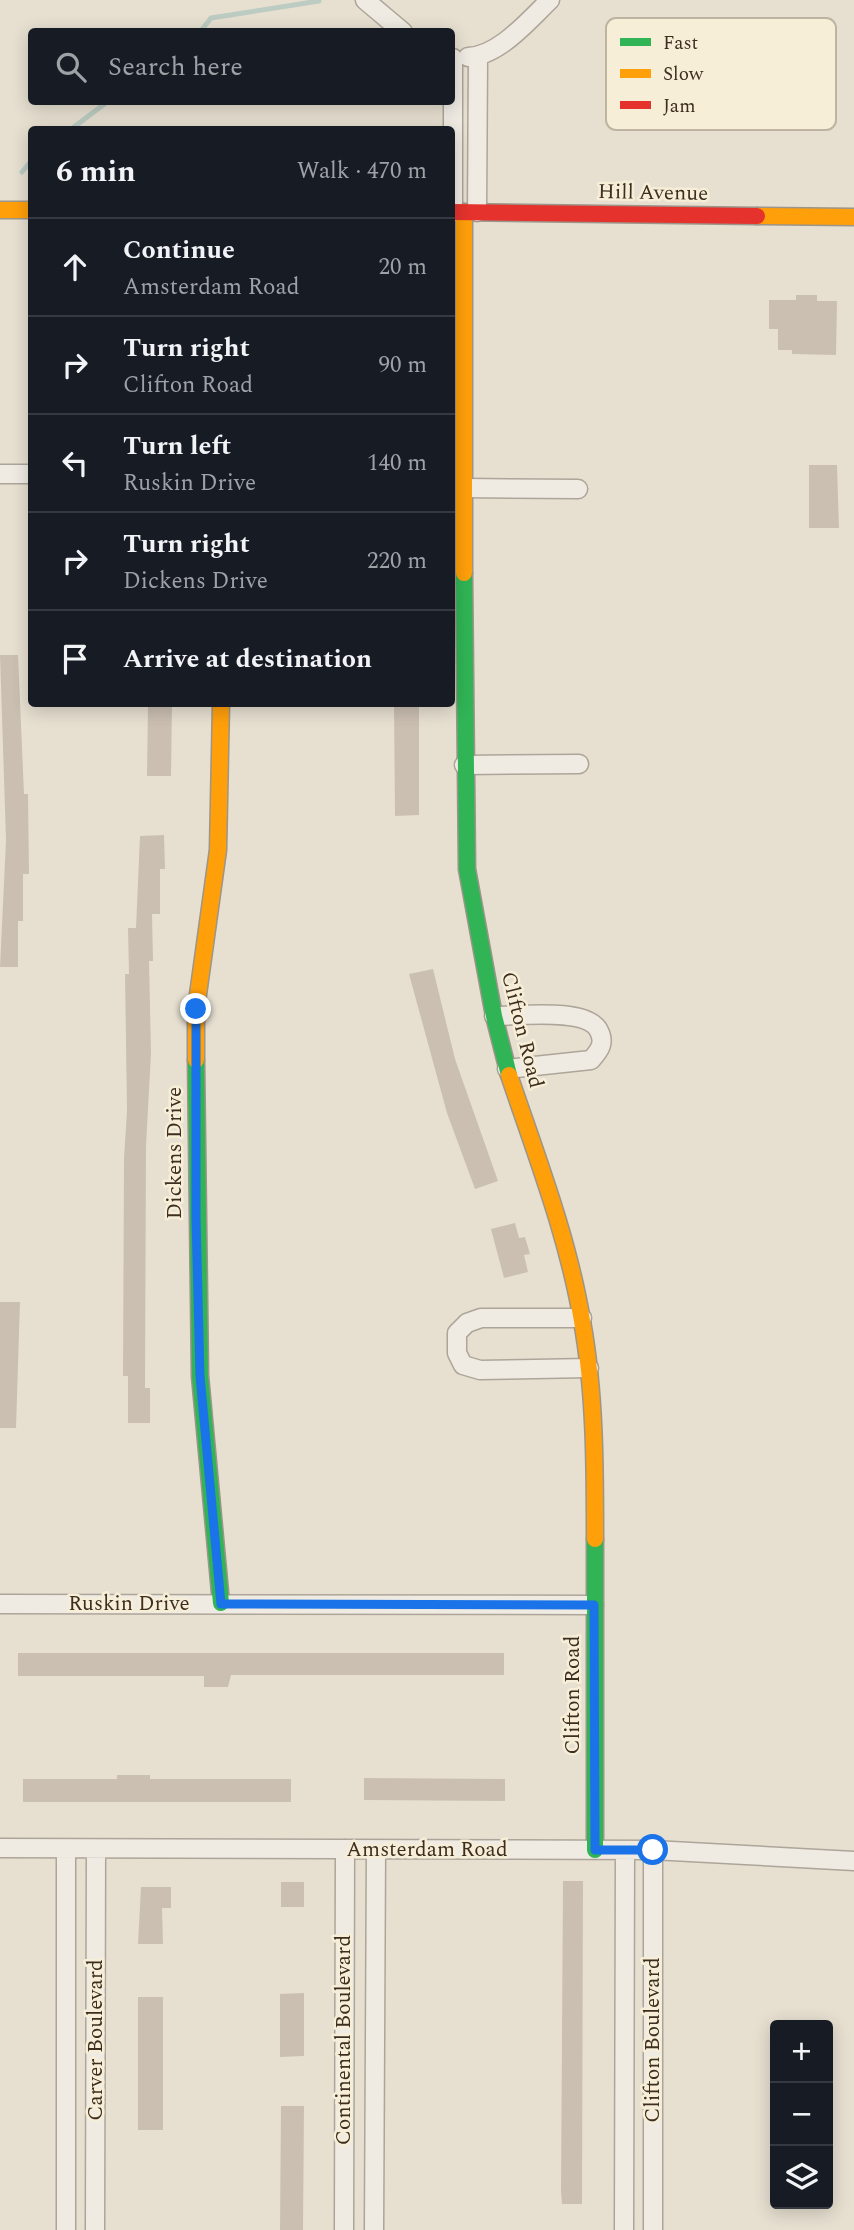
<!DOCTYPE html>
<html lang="en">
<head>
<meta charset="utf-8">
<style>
	:root { --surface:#171b24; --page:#242831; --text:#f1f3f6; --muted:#9ea1a6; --line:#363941 }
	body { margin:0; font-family:Spectral,serif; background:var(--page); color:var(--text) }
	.controls { position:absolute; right:21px; bottom:21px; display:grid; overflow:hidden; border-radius:7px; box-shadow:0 4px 18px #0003 }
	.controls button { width:63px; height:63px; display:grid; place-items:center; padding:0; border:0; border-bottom:2px solid var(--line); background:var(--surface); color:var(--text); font:35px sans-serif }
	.stop { position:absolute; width:21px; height:21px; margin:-16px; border:5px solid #1a73e8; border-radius:50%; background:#fff }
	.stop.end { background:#1a73e8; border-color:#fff; box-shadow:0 2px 7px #0008 }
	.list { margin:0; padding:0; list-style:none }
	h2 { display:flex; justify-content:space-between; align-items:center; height:91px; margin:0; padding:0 28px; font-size:30px }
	h2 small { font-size:23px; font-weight:400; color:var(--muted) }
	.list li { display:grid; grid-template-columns:46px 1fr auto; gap:21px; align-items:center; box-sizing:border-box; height:98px; padding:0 28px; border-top:2px solid var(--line) }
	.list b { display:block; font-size:26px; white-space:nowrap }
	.list p { margin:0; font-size:23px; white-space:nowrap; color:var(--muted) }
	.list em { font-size:23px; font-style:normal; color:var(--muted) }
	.icon { flex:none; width:38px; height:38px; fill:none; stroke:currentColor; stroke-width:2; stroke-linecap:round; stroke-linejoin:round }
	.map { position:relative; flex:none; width:854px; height:2230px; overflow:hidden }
	.search { position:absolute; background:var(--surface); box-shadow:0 4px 18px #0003; left:28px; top:28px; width:427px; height:77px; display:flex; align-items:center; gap:18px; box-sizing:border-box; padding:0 24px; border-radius:7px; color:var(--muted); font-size:26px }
	.panel { position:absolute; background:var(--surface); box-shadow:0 4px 18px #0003; left:28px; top:126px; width:427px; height:581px; border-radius:7px }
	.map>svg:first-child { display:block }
</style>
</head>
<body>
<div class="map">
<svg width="854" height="2230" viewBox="0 0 854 2230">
	<rect width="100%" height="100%" fill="#e7e0d1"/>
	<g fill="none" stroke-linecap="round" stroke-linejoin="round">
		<path stroke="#bcccc2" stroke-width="5" d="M200,32l11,-14 108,-17
			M70,130l37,-28
			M22,172l10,-12"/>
	</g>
	<path fill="#cbbfb2" d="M796,295h21v6h20l-1,54 -44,-1v-4h-14v-21h-9v-29h27z
		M809,465h28l2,63h-30z
		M0,655h18l6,139h4l1,80h-6v47h-5v46h-18l6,-127z
		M148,704h24l-1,72h-24z
		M394,704h25v111l-24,1z
		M164,835l1,34h-5v45h-8l1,47h-4l2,92 -5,93 -1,242h5v35h-22v-47h-5l1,-218 3,-47 -2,-137h4l-1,-46h8l4,-92z
		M433,969l22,90 43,122 -23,8 -28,-76 -38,-139z
		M515,1223l4,15 6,-1 5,17 -6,1 4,17 -24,6 -13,-49z
		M0,1302h20l-4,126h-16z
		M18,1653h486v22h-273l-3,12h-24v-11h-186z
		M117,1775h33v4h141v23h-268v-23h94z
		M364,1778l141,1v22l-141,-1z
		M563,1881h20l-1,323h-20l-1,-13z
		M281,1882h23v25h-23z
		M141,1887h30v21h-9l1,36h-25z
		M304,1993v63l-24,1v-63z
		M138,1997h25v133h-25z
		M281,2106h23l-1,124h-23z"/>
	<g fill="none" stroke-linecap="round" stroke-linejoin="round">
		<defs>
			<path id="street" d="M365,0l38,32
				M468,57c31,-1 61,-37 82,-57
				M453,58v154
				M477,212l1,-155
				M0,474h32
				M465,488l113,1
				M464,765l115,-1
				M494,1016c24,0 94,-9 105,15 6,12 1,19 -8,29l-84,9
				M582,1318h-101l-14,5 -10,10v20l6,12 17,5 109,-2
				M0,1604l594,1
				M0,1848l653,2 201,11
				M66,1849v381
				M95,2230l1,-381
				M344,2230l1,-381
				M374,2230l2,-380
				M624,2230l1,-380
				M653,2230v-380"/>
			<path id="fast" d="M464,573l3,296 27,147 15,59
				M196,1060l4,316 21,227
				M595,1539v311"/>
			<path id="slow" d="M0,210h32
				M464,212v361
				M757,216l97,1
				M196,1060v-51l22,-159 3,-146
				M509,1075c27,80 59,162 73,246 13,71 13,146 13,218"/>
			<path id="jam" d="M452,212l305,4"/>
		</defs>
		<use href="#street" stroke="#ada599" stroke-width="21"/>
		<use href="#fast" stroke="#9c958a" stroke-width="19"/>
		<use href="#slow" stroke="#9c958a" stroke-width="19"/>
		<use href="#jam" stroke="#9c958a" stroke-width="19"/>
		<use href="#street" stroke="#efebe3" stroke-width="18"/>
		<use href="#fast" stroke="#30b455" stroke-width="16"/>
		<use href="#slow" stroke="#ff9f0a" stroke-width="16"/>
		<use href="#jam" stroke="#e5322d" stroke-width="16"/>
	</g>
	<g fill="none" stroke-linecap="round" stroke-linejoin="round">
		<path stroke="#1a73e8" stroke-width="9" d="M196,1009v208l4,159 21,228 373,1 1,245h58"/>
	</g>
	<g text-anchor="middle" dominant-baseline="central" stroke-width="5" stroke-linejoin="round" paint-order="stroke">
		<g font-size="21" fill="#3d2e20" stroke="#f7eed8">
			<text transform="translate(653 193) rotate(1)">Hill Avenue</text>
			<text transform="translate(522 1030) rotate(76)">Clifton Road</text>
			<text transform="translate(175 1153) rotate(-90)">Dickens Drive</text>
			<text x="129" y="1604">Ruskin Drive</text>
			<text transform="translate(573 1695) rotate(-90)">Clifton Road</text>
			<text x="427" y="1850">Amsterdam Road</text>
			<text transform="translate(96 2040) rotate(-90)">Carver Boulevard</text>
			<text transform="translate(344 2040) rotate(-90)">Continental Boulevard</text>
			<text transform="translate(653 2040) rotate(-90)">Clifton Boulevard</text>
		</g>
	</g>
	<rect x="606" y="18" width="230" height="112" rx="10" fill="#f7eed8" stroke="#bfb4a1" stroke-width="2"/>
	<rect x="620" y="38" width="31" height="8" fill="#30b455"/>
	<rect x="620" y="69" width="31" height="9" fill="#ff9f0a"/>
	<rect x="620" y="101" width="31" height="8" fill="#e5322d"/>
	<g font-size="19" fill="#3d2e20">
		<text x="663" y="49">Fast</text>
		<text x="663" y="80">Slow</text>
		<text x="663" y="112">Jam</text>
	</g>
</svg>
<div class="controls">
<button>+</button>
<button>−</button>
<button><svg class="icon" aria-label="layers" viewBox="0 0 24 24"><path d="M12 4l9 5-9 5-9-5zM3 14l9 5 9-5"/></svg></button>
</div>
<div class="stop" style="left:653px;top:1850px"></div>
<div class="stop end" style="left:196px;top:1009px"></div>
<div class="search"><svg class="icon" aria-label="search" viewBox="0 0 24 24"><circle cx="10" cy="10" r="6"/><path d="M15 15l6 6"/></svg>Search here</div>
<section class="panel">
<h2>6 min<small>Walk · 470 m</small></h2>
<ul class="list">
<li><svg class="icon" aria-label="ahead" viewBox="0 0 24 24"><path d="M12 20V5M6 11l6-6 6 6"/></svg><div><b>Continue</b><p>Amsterdam Road</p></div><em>20 m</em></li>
<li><svg class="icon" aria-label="right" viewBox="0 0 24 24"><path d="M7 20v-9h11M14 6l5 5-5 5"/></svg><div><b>Turn right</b><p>Clifton Road</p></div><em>90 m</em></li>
<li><svg class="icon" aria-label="left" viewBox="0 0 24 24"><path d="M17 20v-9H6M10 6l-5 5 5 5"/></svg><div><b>Turn left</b><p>Ruskin Drive</p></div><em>140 m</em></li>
<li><svg class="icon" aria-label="right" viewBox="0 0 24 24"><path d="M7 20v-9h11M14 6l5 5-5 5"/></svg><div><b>Turn right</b><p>Dickens Drive</p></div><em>220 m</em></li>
<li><svg class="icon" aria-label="arrive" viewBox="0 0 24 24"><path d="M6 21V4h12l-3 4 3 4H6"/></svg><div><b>Arrive at destination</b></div></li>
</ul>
</section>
</div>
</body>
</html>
